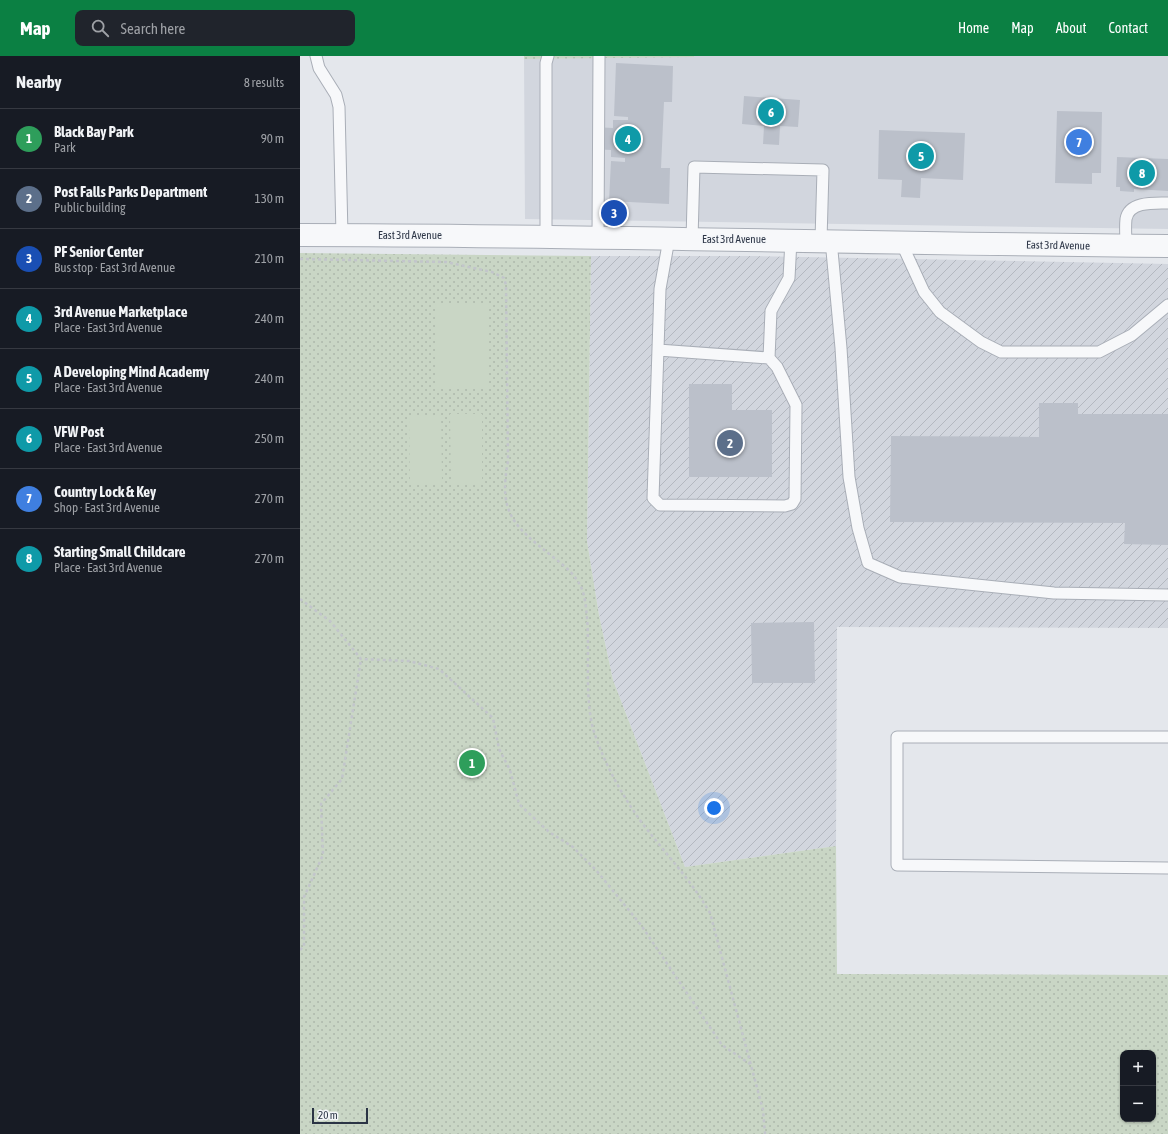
<!DOCTYPE html>
<html lang="en">
<head>
<meta charset="utf-8">
<style>
	:root { --surface:#171b24; --page:#20242c; --text:#f1f3f6; --muted:#9ea1a6; --line:#363941; --accent:#0b8043 }
	body { margin:0; font-family:"Asap Condensed",sans-serif; background:var(--page); color:var(--text) }
	.controls { position:absolute; right:12px; bottom:12px; display:grid; overflow:hidden; border-radius:8px; box-shadow:0 1px 3px #0004 }
	.controls button { width:36px; height:36px; display:grid; place-items:center; padding:0; border:0; border-bottom:1px solid var(--line); background:var(--surface); color:var(--text); font:20px sans-serif }
	.scale { position:absolute; left:12px; bottom:10px; width:56px; box-sizing:border-box; padding-left:4px; border:2px solid #2b3445; border-top:0; font-size:11px; line-height:14px; white-space:nowrap; color:#2b3445; -webkit-text-stroke:3px #f4f6f9; paint-order:stroke }
	.you { position:absolute; left:414px; top:752px; width:14px; height:14px; margin:-10px; border:3px solid #fff; border-radius:50%; background:#1a73e8; box-shadow:0 0 0 6px #1a73e833 }
	.badge { display:grid; place-items:center; width:26px; height:26px; border-radius:50%; background:var(--accent); color:#fff; font-size:13px; font-weight:700 }
	.pin { position:absolute; translate:-50% -50%; border:2px solid #fff; box-shadow:0 1px 4px #0006 }
	.list { margin:0; padding:0; list-style:none }
	h2 { display:flex; justify-content:space-between; align-items:center; height:52px; margin:0; padding:0 16px; font-size:17px }
	h2 small { font-size:13px; font-weight:400; color:var(--muted) }
	.list li { display:grid; grid-template-columns:26px 1fr auto; gap:12px; align-items:center; box-sizing:border-box; height:60px; padding:0 16px; border-top:1px solid var(--line) }
	.list b { display:block; font-size:15px; white-space:nowrap }
	.list p { margin:0; font-size:13px; white-space:nowrap; color:var(--muted) }
	.list em { font-size:13px; font-style:normal; color:var(--muted) }
	.icon { flex:none; width:22px; height:22px; fill:none; stroke:currentColor; stroke-width:2; stroke-linecap:round; stroke-linejoin:round }
	.map { position:relative; flex:none; width:868px; height:1078px; overflow:hidden }
	header { display:flex; align-items:center; gap:24px; box-sizing:border-box; height:56px; padding:0 20px; background:var(--accent); color:#fff }
	header strong { font-size:19px }
	nav { display:flex; gap:22px; margin-inline-start:auto; font-size:14px }
	.search { width:280px; height:36px; background:var(--page); display:flex; align-items:center; gap:10px; box-sizing:border-box; padding:0 14px; border-radius:8px; color:var(--muted); font-size:15px }
	main { display:flex }
	aside { flex:1; background:var(--surface) }
	.map>svg:first-child { display:block }
</style>
</head>
<body>
<header>
<strong>Map</strong>
<div class="search"><svg class="icon" aria-label="search" viewBox="0 0 24 24"><circle cx="10" cy="10" r="6"/><path d="M15 15l6 6"/></svg>Search here</div>
<nav><a>Home</a><a>Map</a><a>About</a><a>Contact</a></nav>
</header>
<main>
<aside>
<h2>Nearby<small>8 results</small></h2>
<ul class="list">
<li><span class="badge" style="background:#2e9e5b">1</span><div><b>Black Bay Park</b><p>Park</p></div><em>90 m</em></li>
<li><span class="badge" style="background:#5c6f8a">2</span><div><b>Post Falls Parks Department</b><p>Public building</p></div><em>130 m</em></li>
<li><span class="badge" style="background:#1a4fb4">3</span><div><b>PF Senior Center</b><p>Bus stop · East 3rd Avenue</p></div><em>210 m</em></li>
<li><span class="badge" style="background:#0f9aa8">4</span><div><b>3rd Avenue Marketplace</b><p>Place · East 3rd Avenue</p></div><em>240 m</em></li>
<li><span class="badge" style="background:#0f9aa8">5</span><div><b>A Developing Mind Academy</b><p>Place · East 3rd Avenue</p></div><em>240 m</em></li>
<li><span class="badge" style="background:#0f9aa8">6</span><div><b>VFW Post</b><p>Place · East 3rd Avenue</p></div><em>250 m</em></li>
<li><span class="badge" style="background:#3f7fe0">7</span><div><b>Country Lock &amp; Key</b><p>Shop · East 3rd Avenue</p></div><em>270 m</em></li>
<li><span class="badge" style="background:#0f9aa8">8</span><div><b>Starting Small Childcare</b><p>Place · East 3rd Avenue</p></div><em>270 m</em></li>
</ul>
</aside>
<div class="map">
<svg width="868" height="1078" viewBox="0 0 868 1078">
	<defs>
		<pattern id="industrial-furrows" width="10" height="10" patternUnits="userSpaceOnUse"><rect width="10" height="10" fill="#d2d6de"/><path d="M-1 1l2-2M0 10L10 0M9 11l2-2" fill="none" stroke="#b4b8c0"/></pattern>
		<pattern id="grass-dots" width="8" height="8" patternUnits="userSpaceOnUse"><rect width="8" height="8" fill="#c9d6c5"/><path d="M2 2h.1M6 6h.1" fill="none" stroke="#adb8ab" stroke-width="1.8" stroke-linecap="round"/></pattern>
	</defs>
	<rect width="100%" height="100%" fill="#e4e7ec"/>
	<path fill="#d2d6de" d="M394,0h474v173l-643,-10 -1,-160z"/>
	<path fill="url(#industrial-furrows)" d="M291,200h164l413,8v364l-331,-1 -1,219 -151,21 -72,-187 -14,-65 -12,-74z"/>
	<path fill="url(#grass-dots)" fill-rule="evenodd" d="M224,0h170v1l-170,2z
		M0,197l291,3 -4,285 12,74 14,65 72,187 151,-21 1,128 331,1v159h-868zM823,997h30v66h-30z"/>
	<path fill="#c9d6c5" d="M135,247h53l1,84h-53z
		M150,358h32v70h-31z
		M141,359l1,69h-32l-1,-68z"/>
	<path fill="#bbc0ca" d="M316,7l57,3 -1,36h-8l-3,66h9l-1,36 -60,-3 2,-40 14,1v-4l-14,-1v-7l-18,-1 1,-22 19,1v-8h15v-3l-14,-1z
		M444,40l56,4 -2,27 -18,-1 -1,19 -16,-1 1,-18 -22,-2z
		M757,55l45,1 -1,61h-9v11l-37,-1z
		M579,74l86,3 -2,47 -42,-2 -1,20 -19,-1 1,-17 -24,-1z
		M817,101l51,2v32l-34,-2v3l-14,-1v-4h-4z
		M389,328h43v26h40v67h-83z
		M739,347h39v11h90v131l-44,-1 1,-21 -235,-1 1,-86 148,1z
		M514,566l1,61h-63l-1,-60z"/>
	<g fill="none" stroke-linecap="round" stroke-linejoin="round">
		<defs>
			<path id="service" d="M16,0l3,12 17,27 3,12 3,128
				M246,180v-173l2,-7
				M298,182l1,-182
				M392,183l2,-72 129,3 -2,70
				M531,184l10,108 8,129 9,51 10,35 32,14 154,16 114,2
				M601,186l23,50 16,20 41,30 20,10h98l33,-17 36,-30
				M826,189c0,-8 -1,-17 0,-26 3,-18 29,-16 42,-16
				M358,294l111,8 8,9 19,38 -1,94 -3,5 -7,2 -125,-1 -7,-7 7,-209 9,-50
				M469,302l2,-47 18,-33 2,-38
				M868,681h-271v128l271,3"/>
			<path id="tertiary" d="M0,179c289,0 579,9 868,11"/>
		</defs>
		<use href="#service" stroke="#a9aeb7" stroke-width="13"/>
		<use href="#tertiary" stroke="#a9aeb7" stroke-width="24"/>
		<path stroke="#c2c5cb" stroke-width="2.5" stroke-dasharray="3 3" stroke-linecap="butt" d="M0,203l146,3 46,10 12,6 2,7 2,176c-10,53 6,65 45,96 10,8 21,16 27,28 5,9 6,22 7,33 3,35 -3,81 7,114 11,33 28,63 48,91 23,30 49,57 68,90l53,197 2,24
			M0,543l30,22 31,38 48,2 30,8 54,49 6,31 11,21 9,34 30,28 24,15 23,23 45,55 81,120 28,19
			M0,894l4,-4v-49l19,-42 -2,-51 21,-25 19,-120"/>
		<use href="#service" stroke="#f7f8fa" stroke-width="11"/>
		<use href="#tertiary" stroke="#f7f8fa" stroke-width="22"/>
	</g>
	<g text-anchor="middle" dominant-baseline="central" stroke-width="3" stroke-linejoin="round" paint-order="stroke">
		<g font-size="11" fill="#2b3445" stroke="#f4f6f9">
			<text x="110" y="179">East 3rd Avenue</text>
			<text x="434" y="183">East 3rd Avenue</text>
			<text transform="translate(758 189) rotate(1)">East 3rd Avenue</text>
		</g>
	</g>
</svg>
<div class="controls">
<button>+</button>
<button>−</button>
</div>
<div class="scale">20 m</div>
<div class="you"></div>
<div class="pin badge" style="left:172px;top:707px;background:#2e9e5b">1</div>
<div class="pin badge" style="left:430px;top:387px;background:#5c6f8a">2</div>
<div class="pin badge" style="left:314px;top:157px;background:#1a4fb4">3</div>
<div class="pin badge" style="left:328px;top:83px;background:#0f9aa8">4</div>
<div class="pin badge" style="left:621px;top:100px;background:#0f9aa8">5</div>
<div class="pin badge" style="left:471px;top:56px;background:#0f9aa8">6</div>
<div class="pin badge" style="left:779px;top:86px;background:#3f7fe0">7</div>
<div class="pin badge" style="left:842px;top:117px;background:#0f9aa8">8</div>
</div>
</main>
</body>
</html>
